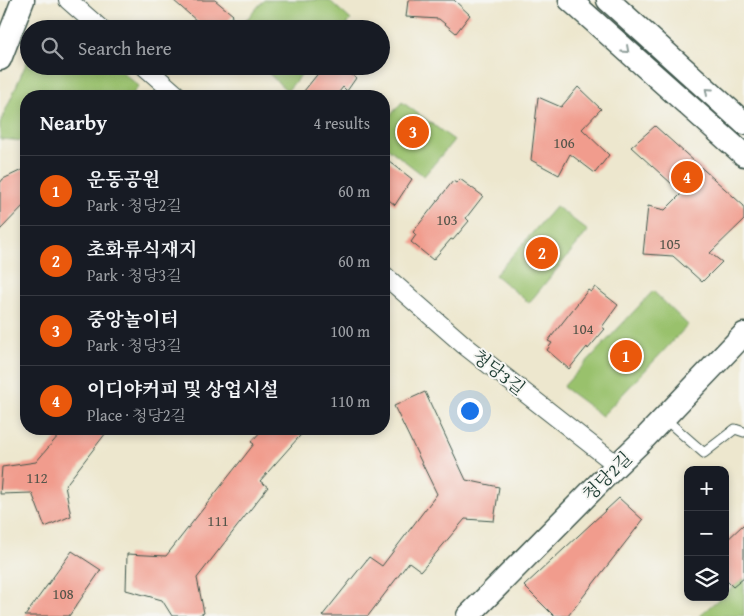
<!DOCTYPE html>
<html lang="en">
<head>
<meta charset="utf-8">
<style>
	:root { --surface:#171b24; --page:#20242c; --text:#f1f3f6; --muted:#9ea1a6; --line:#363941; --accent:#ea580c }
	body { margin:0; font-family:"Gentium Book Plus","Noto Serif KR",serif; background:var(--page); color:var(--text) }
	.controls { position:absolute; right:15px; bottom:15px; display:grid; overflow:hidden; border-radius:10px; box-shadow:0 2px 8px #0003 }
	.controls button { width:45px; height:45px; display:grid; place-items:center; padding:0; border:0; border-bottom:1px solid var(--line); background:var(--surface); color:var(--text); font:25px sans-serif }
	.you { position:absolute; left:469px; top:410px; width:18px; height:18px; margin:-12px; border:4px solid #fff; border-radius:50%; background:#1a73e8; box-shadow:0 0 0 8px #1a73e833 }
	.badge { display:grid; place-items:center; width:32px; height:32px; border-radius:50%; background:var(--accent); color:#fff; font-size:16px; font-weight:700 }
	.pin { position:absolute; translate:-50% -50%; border:2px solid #fff; box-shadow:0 1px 5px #0006 }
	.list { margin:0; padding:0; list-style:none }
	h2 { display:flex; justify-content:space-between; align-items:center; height:65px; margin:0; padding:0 20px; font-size:21px }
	h2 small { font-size:16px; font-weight:400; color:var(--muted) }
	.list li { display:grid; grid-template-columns:32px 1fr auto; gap:15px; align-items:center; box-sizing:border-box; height:70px; padding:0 20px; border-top:1px solid var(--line) }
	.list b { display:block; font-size:19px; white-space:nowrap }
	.list p { margin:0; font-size:16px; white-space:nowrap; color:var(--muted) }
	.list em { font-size:16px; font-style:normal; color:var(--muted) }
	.icon { flex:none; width:28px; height:28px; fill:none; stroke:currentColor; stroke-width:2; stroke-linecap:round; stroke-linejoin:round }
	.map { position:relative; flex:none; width:744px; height:616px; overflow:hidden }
	.search { position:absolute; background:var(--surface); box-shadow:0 2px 8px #0003; left:20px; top:20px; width:370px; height:55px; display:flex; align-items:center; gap:12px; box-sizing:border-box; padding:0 18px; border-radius:28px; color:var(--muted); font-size:19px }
	.panel { position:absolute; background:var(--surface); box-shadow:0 2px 8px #0003; left:20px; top:90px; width:370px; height:345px; border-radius:20px }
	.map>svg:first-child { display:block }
</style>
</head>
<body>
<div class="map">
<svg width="744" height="616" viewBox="0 0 744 616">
	<rect width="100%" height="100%" fill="#f6f6f2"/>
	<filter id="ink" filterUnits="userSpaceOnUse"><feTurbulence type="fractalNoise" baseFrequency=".02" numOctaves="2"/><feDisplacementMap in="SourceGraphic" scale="10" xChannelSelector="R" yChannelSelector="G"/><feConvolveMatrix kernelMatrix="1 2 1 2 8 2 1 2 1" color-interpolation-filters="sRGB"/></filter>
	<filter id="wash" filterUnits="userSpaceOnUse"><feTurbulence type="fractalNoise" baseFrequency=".0096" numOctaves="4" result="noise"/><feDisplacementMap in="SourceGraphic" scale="20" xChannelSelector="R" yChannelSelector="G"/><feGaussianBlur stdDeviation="1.12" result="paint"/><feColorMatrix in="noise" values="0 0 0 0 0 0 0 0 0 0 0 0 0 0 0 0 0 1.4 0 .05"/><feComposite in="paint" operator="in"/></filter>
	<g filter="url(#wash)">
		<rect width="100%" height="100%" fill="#ede7ce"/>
		<path fill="#99c16c" stroke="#5c7f50" d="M264,0h65l22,20 -8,9h-105z
			M45,19l15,2 10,8h-29z
			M29,57v9h86l24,20 -8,10h-105v45l-26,-2v-16z
			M261,66h48l-22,25z
			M402,102l52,38 -30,36 -40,-31v-22z
			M556,206l32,25 -59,72 -34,-28z
			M653,291l35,34 -86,91 -39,-29z
			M744,578v38h-45l22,-19h4v-3z"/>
		<g id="blocks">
			<path fill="#f19c8d" d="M173,0h42l18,15 -11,14h-16z
				M408,0h46l16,15 -14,18 -17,-14 -33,-2z
				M324,66h16l16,12 -9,13 -4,-4 -7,9h-36z
				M578,87l23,22 -19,20 27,26 -14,18 -25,-19 -11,21 -28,-15 7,-63 23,10z
				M655,126l89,80v14l-34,33 12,9 -20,20 -29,-26 -30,-2 5,-48 17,4 17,-17 -51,-46z
				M384,157l28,22 -17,26 -11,-9z
				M26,168v35l-26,27v-47l3,-4z
				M460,179l23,17 -17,22 3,3 -16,19 -2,-1 -18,21 -22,-18 5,-7 -3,-3 40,-51 3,2z
				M595,287l23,18 -16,22 3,2 -17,20 -1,-2 -18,22 -22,-19 5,-7 -4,-2 40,-51 3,2z
				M425,392l41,88 33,7 -5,34 -29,-2 -44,52 -12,-9 -41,54h-46l47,-59 13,9 55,-72 -43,-88z
				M64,429h45l-44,57 6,30 -26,11 -13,-34 -32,1 2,-27 34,-5z
				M263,429h43l-46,52 8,6 -71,91 7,35 -7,3h-25l-10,-16 -36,-10 1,-36 39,2 88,-112 -3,-2z
				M619,498l24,22 -75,96h-14l-30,-30z
				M744,524v54l-11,9 -8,-8v-37z
				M72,551l29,19 -32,46h-44z"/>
		</g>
	</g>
	<g filter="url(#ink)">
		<use href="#blocks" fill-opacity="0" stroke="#3e564b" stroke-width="1"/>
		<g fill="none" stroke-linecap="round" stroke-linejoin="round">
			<defs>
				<path id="service" d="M665,419l39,34 31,-24 9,3"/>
				<path id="minor" d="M68,0l33,29
					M144,66l34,30
					M384,275l80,70 153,120"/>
				<path id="tertiary" d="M570,0l174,155
					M608,0l136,123
					M0,59l23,-59
					M468,616l149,-151 26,-25 101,-106"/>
			</defs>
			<use href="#service" stroke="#3e564b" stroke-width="11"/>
			<use href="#minor" stroke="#3e564b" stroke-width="20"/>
			<use href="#tertiary" stroke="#3e564b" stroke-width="25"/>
			<use href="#service" stroke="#fff" stroke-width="9"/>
			<use href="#minor" stroke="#fff" stroke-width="18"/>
			<use href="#tertiary" stroke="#fff" stroke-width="22"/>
		</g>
		<defs><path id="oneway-chevron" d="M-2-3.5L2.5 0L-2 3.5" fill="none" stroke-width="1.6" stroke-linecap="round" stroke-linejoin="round" transform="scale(1.25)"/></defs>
		<g stroke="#8f9e9a">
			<use href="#oneway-chevron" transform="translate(626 50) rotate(42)"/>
			<use href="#oneway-chevron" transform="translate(708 91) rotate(-138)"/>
		</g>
	</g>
	<g text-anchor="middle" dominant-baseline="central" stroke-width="4" stroke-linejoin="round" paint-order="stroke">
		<g font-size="15" fill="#54554a">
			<text x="564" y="142">106</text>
			<text x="447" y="219">103</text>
			<text x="670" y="243">105</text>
			<text x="583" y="328">104</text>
			<text x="37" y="477">112</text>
			<text x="218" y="520">111</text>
			<text x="63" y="593">108</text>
		</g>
		<g font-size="18" fill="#1f3d34" stroke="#f6f6f2">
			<text transform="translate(499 372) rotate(38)">청당3길</text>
			<text transform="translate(607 476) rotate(-45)">청당2길</text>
		</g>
	</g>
</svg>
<div class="controls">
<button>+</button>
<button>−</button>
<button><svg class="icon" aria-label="layers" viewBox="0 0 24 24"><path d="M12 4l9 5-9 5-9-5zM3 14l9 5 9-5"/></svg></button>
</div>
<div class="you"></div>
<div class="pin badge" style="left:626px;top:356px">1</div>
<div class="pin badge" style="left:542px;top:253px">2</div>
<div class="pin badge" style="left:413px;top:132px">3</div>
<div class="pin badge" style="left:687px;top:177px">4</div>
<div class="search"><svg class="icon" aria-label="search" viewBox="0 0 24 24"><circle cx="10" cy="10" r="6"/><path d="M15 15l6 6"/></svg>Search here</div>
<section class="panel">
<h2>Nearby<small>4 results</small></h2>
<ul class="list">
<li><span class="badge">1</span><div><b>운동공원</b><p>Park · 청당2길</p></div><em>60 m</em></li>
<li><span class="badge">2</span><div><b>초화류식재지</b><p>Park · 청당3길</p></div><em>60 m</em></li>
<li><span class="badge">3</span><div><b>중앙놀이터</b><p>Park · 청당3길</p></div><em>100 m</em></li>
<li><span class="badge">4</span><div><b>이디야커피 및 상업시설</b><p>Place · 청당2길</p></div><em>110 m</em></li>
</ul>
</section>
</div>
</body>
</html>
